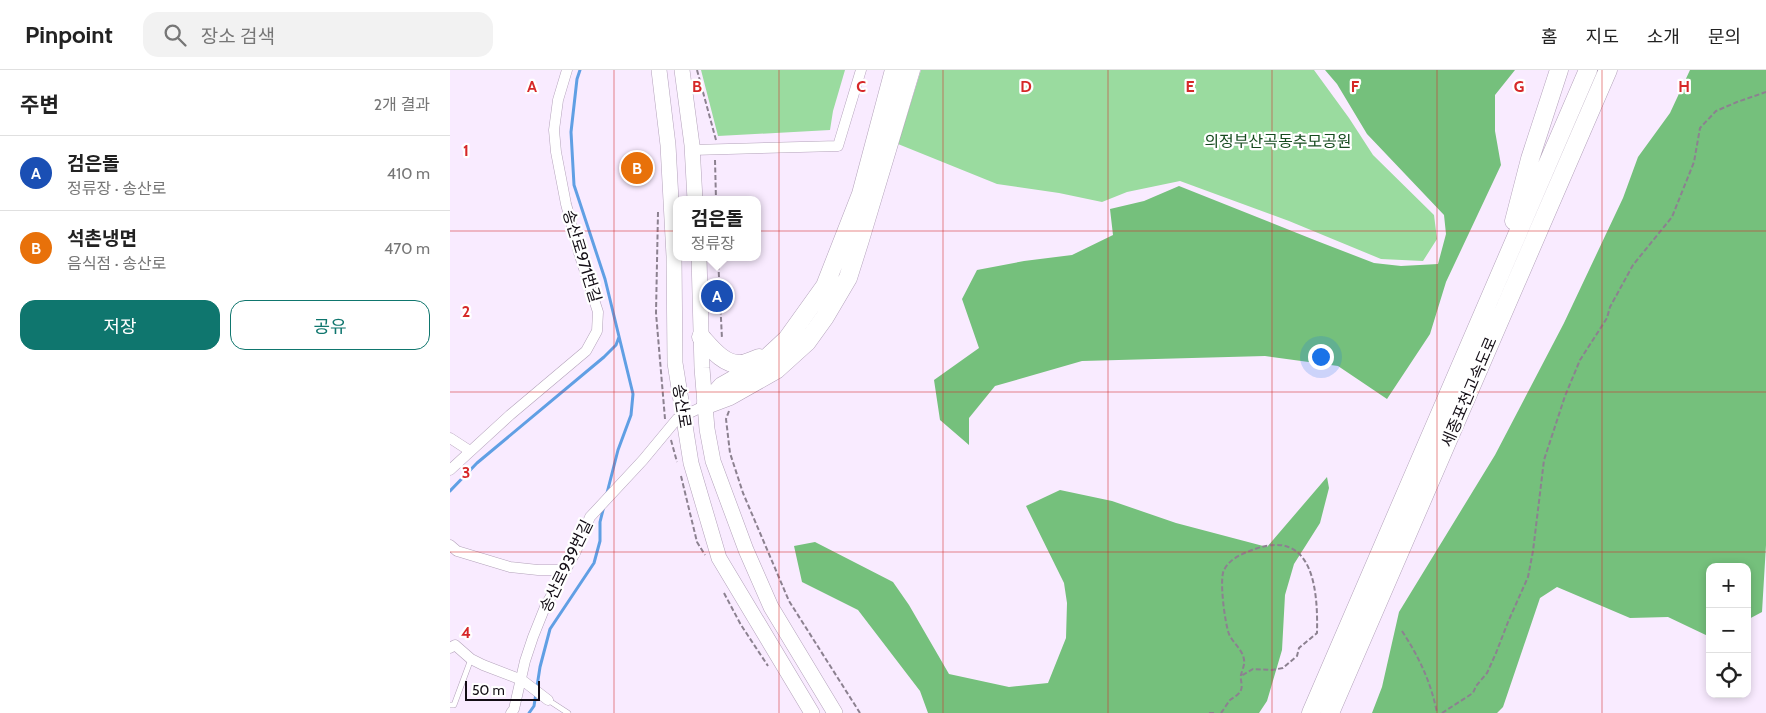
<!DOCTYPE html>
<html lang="ko">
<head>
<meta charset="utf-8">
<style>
	:root { --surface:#fff; --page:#f2f2f2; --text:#222; --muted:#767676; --line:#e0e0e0; --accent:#0f766e }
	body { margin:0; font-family:Cabin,"Noto Sans KR",sans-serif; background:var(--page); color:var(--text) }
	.controls { position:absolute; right:15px; bottom:15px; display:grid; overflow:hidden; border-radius:10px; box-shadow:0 2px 8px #0003 }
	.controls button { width:45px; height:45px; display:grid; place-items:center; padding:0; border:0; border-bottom:1px solid var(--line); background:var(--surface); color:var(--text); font:25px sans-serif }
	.scale { position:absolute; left:15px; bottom:12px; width:75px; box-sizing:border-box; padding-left:5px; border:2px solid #130d15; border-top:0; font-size:14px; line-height:18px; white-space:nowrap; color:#130d15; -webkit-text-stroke:4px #fff; paint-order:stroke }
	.you { position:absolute; left:870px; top:286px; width:18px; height:18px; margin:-12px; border:4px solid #fff; border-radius:50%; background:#1a73e8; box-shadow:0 0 0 8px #1a73e833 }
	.badge { display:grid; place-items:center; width:32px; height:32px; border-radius:50%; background:var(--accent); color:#fff; font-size:16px; font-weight:700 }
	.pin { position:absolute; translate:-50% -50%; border:2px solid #fff; box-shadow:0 1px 5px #0006 }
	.popup { position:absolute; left:223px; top:126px; width:88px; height:65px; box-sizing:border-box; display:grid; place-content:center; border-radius:10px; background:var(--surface); filter:drop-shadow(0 1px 4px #0005); font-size:16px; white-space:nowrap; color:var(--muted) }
	.popup b { font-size:19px; color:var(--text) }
	.popup::after { content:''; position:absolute; left:50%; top:100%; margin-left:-10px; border:10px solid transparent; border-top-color:var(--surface) }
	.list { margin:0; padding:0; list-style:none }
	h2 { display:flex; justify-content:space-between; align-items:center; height:65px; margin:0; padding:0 20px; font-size:21px }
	h2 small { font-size:16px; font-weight:400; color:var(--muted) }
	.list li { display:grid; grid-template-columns:32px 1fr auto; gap:15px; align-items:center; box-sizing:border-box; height:75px; padding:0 20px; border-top:1px solid var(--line) }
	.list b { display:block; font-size:19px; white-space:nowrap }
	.list p { margin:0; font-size:16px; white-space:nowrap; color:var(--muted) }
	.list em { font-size:16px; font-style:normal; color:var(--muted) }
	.actions { display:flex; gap:10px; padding:15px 20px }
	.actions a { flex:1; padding:11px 0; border:1px solid var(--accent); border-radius:15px; text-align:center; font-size:18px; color:var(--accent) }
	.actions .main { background:var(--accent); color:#fff }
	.icon { flex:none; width:28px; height:28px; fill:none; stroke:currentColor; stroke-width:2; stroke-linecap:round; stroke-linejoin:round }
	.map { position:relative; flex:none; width:1316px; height:643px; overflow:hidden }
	header { display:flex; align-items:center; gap:30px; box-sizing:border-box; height:70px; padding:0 25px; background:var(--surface); border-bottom:1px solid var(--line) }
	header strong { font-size:24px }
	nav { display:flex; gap:28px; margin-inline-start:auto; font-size:18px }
	.search { width:350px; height:45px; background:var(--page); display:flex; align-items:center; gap:12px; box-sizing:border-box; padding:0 18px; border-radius:15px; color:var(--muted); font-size:19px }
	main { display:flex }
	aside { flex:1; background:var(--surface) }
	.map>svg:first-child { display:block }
</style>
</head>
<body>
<header>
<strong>Pinpoint</strong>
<div class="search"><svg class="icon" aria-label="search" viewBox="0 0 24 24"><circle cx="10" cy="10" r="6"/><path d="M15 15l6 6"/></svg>장소 검색</div>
<nav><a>홈</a><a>지도</a><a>소개</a><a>문의</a></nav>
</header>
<main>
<aside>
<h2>주변<small>2개 결과</small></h2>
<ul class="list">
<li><span class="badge" style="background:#1a4fb4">A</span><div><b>검은돌</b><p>정류장 · 송산로</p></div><em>410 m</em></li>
<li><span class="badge" style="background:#e8710a">B</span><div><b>석촌냉면</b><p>음식점 · 송산로</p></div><em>470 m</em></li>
</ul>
<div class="actions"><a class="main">저장</a><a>공유</a></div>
</aside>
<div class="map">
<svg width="1316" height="643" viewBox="0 0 1316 643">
	<rect width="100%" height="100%" fill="#f9ebff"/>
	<path fill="#9adb9f" d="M251,0h144l-12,41 -3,19 -112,6z
		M471,0h393l35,48 24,37 61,60 3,24 -14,22 -42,-2 -92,-38 -109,-40 -53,11 -25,10 -43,-9 -62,-9 -99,-40z"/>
	<path fill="#75c07c" d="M875,0h190l-20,25v36l6,34 -55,117 -16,52 -43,65 -49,-33 -73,-10 -183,5 -87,25 -26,32v27l-29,-25 -6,-40 45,-32 -17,-49 15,-29 47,-9 48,-6 41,-20 -3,-26 34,-8 35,-15 138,55 57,22 27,3 37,-2 8,-30 -2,-19 -77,-81 -30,-50z
		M1240,0h76v475l-4,67 -15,8v-53h-37v70l-42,-20 -38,1 -73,-31 -17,11 -37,109 -6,6h-125l10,-26 17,-75 96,-157 69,-132 59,-125 15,-41 32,-44z
		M877,407l2,11 -9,35 -26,41 -9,31 -3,55 -15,51 -8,12h-331l-8,-22 -62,-81 -56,-28 -8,-36 21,-4 78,40 16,23 40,69 60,13 39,-4 18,-45 1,-35 -3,-20 -38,-77 34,-16 52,11 64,22 91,24z"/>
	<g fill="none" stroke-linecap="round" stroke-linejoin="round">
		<path stroke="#609fe4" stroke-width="3" d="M130,0l-3,9 -6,53 3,53 31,94 28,115 -2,21 -13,35 -11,43
			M0,421l27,-28 127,-106 12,-12 3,-8
			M79,643l5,-7 6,-39 10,-38 44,-66 6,-22v-19l4,-16"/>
		<defs>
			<path id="service" d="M98,630l20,13
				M0,635h4l17,-46"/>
			<path id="minor" d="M242,80l146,-4 23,-76
				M0,368l20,13
				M0,400l60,-55 76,-64 11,-20 1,-19 -19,-59 -13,-49 -10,-52 -2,-22 4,-30 9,-30
				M0,475l7,6 53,16 28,3h28
				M0,578l5,-3 16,14 12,6 39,15 26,20
				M61,643l3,-4 11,-48 8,-24 12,-30 31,-56 14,-34 53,-57 34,-41 29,-14"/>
			<path id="primary" d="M209,0l9,75 6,111 1,107 16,100 28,95 93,155
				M232,0l10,75 3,55
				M249,187l3,111 5,61 6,32 33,89 25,57 64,106"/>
			<path id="motorway" d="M1064,151l16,-62 29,-89
				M251,267c10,11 23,28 39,27 6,0 13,-4 19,-6
				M256,334l16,-18 37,-21 28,-26 38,-53 36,-92 33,-124
				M256,335l24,-9 46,-26 31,-28 18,-25 23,-39 12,-38 51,-170
				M861,643l277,-643
				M880,643l278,-643"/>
		</defs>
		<use href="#service" stroke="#b3a2ba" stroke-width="6"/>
		<use href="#minor" stroke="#b3a2ba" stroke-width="11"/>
		<use href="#primary" stroke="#b3a2ba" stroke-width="16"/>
		<use href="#motorway" stroke="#b3a2ba" stroke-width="19"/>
		<path stroke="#8c8190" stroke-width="2" stroke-dasharray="5 2.5" stroke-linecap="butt" d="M247,0l19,70
			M265,90l1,40
			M208,142l-2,101 9,106
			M268,187l4,82
			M279,341l-3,8 4,34 13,40 46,108 71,112
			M221,370l6,22
			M231,406l16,66 8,13
			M274,523l17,32 27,41
			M952,561c17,26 29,51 35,82
			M759,643h5
			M771,643c3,-4 6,-9 9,-13 4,-3 9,-5 11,-10 2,-5 -1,-10 0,-15 1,-5 4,-10 3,-15 -1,-10 -11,-17 -15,-26 -4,-10 -10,-55 -5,-64 6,-12 20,-17 31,-21 59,-21 63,43 62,84l-18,15 -2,8 -14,12 -11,2 -19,-1 -12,7
			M992,643l31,-20 3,-7 11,-13 9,-20 12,-31 20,-45 5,-26 11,-91 21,-64 15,-36 27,-42 3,-11 23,-42 39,-48 22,-55 6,-34 16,-17 21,-9 29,-10"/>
		<use href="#service" stroke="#fff" stroke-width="5"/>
		<use href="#minor" stroke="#fff" stroke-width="10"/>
		<use href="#primary" stroke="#fff" stroke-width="15"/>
		<use href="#motorway" stroke="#fff" stroke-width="18"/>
	</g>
	<path fill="none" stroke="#d62828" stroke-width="1" stroke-opacity="0.55" d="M164,0v643M329,0v643M493,0v643M658,0v643M822,0v643M987,0v643M1152,0v643M0,161h1316M0,322h1316M0,482h1316"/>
	<g text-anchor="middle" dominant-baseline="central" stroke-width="4.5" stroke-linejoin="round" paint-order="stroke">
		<g font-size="16" fill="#164b1f" stroke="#fff">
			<text x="828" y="71">의정부산곡동추모공원</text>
		</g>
		<g font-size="16" fill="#130d15" stroke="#fff">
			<text transform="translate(132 186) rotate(73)">송산로971번길</text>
			<text transform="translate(1019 322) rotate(-67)">세종포천고속도로</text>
			<text transform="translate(232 336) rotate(81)">송산로</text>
			<text transform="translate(116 496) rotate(-64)">송산로939번길</text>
		</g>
	</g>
	<g font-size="16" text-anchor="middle" font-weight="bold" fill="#d62828" stroke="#fff" stroke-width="4.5" stroke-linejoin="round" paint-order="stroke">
		<text x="82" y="22">A</text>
		<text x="247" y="22">B</text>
		<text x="411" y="22">C</text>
		<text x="576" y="22">D</text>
		<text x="740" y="22">E</text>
		<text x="905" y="22">F</text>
		<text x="1069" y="22">G</text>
		<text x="1234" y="22">H</text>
		<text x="16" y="86">1</text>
		<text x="16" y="247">2</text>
		<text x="16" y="408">3</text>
		<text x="16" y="568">4</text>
	</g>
</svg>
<div class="controls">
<button>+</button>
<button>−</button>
<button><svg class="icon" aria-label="locate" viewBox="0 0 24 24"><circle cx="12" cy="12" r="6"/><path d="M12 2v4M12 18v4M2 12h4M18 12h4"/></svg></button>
</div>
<div class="scale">50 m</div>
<div class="you"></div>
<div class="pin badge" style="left:267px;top:226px;background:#1a4fb4">A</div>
<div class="popup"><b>검은돌</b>정류장</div>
<div class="pin badge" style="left:187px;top:98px;background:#e8710a">B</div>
</div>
</main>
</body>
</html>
